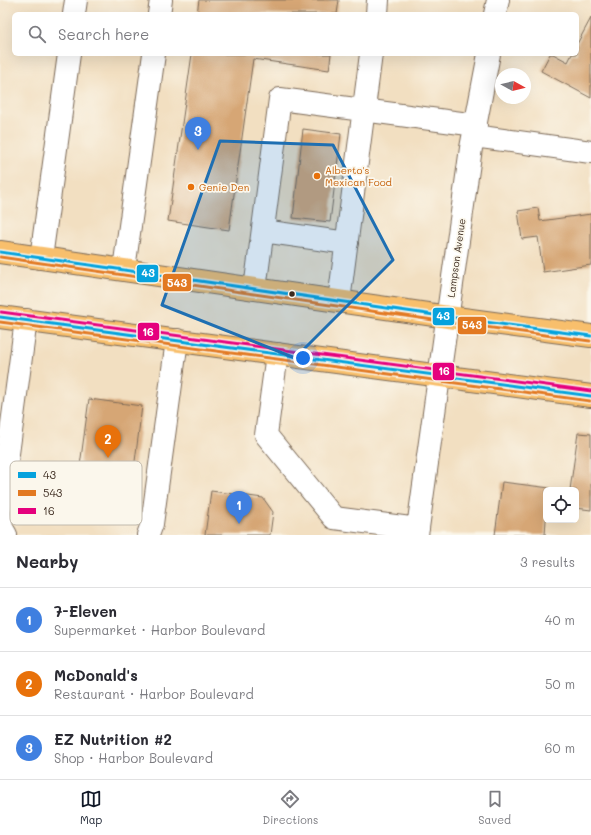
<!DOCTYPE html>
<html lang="en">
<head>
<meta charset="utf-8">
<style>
	:root { --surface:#fff; --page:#f7f7f7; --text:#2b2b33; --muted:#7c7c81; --line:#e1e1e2; --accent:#111827 }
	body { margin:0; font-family:Mali,sans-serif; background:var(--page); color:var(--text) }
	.controls { position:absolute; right:12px; bottom:12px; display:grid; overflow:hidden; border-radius:6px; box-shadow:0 4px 16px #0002 }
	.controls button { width:36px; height:36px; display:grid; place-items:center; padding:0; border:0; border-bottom:1px solid var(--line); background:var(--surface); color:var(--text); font:20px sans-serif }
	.compass { position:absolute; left:495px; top:68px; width:36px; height:36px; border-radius:50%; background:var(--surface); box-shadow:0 4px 16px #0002; rotate:98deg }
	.you { position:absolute; left:303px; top:358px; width:14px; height:14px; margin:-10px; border:3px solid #fff; border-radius:50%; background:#1a73e8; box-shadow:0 0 0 6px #1a73e833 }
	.badge { display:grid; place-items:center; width:26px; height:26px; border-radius:50%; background:var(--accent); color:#fff; font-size:13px; font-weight:700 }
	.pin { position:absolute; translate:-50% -33px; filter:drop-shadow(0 1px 2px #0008) }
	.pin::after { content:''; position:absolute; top:21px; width:14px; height:12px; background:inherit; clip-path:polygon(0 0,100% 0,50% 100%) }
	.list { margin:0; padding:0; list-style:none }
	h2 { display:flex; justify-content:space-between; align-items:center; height:52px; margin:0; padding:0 16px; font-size:17px }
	h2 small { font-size:13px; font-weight:400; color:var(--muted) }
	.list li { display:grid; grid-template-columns:26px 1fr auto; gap:12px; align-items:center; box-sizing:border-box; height:64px; padding:0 16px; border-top:1px solid var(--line) }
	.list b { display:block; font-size:15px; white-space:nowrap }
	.list p { margin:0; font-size:13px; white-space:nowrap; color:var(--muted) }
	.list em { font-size:13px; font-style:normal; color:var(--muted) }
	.icon { flex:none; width:22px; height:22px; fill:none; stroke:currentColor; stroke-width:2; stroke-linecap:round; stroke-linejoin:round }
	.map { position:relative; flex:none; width:591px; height:535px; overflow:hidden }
	.search { position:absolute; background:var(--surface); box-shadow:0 4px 16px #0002; left:12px; right:12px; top:12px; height:44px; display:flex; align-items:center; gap:10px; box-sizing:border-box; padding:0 14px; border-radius:6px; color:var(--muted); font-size:15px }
	.sheet { height:244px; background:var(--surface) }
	nav { display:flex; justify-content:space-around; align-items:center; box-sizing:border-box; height:56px; border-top:1px solid var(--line); background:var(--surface); font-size:11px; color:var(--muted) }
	nav a { display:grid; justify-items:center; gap:2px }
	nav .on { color:var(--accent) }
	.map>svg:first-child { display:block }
</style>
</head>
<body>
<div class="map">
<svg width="591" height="535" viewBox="0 0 591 535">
	<rect width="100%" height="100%" fill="#fbf7ec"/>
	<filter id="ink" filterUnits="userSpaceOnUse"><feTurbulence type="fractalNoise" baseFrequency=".025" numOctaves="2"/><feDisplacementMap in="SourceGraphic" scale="8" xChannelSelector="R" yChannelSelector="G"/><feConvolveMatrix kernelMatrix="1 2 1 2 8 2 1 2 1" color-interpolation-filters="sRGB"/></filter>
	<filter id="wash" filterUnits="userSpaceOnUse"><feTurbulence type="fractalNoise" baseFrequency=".012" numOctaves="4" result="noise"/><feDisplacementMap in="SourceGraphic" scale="16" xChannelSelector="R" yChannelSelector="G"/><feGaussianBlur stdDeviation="0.9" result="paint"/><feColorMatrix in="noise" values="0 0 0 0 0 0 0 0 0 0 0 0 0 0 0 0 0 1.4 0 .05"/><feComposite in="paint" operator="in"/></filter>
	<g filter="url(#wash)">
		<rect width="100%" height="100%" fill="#f2dfc1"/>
		<g id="blocks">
			<path fill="#d6a674" d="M199,0h140l-2,14h-140z
				M591,18v80l-50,-27 9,-17h3l15,8 4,-8h5v-10z
				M192,54h139l-2,16 -76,-11 -24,171 -61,-9z
				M303,129l38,5 -11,88 -37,-4z
				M538,208l2,13 51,-7v51l-48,7 -5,-35 -16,2 -4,-28z
				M89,399l53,7 -14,111 -54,-7z
				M578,433l13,1v76l-15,-2v-18h-6z
				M502,482l48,6v2h-4v30l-1,15h-50z
				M211,491l52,7 10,14 -3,23h-65z"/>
		</g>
	</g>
	<g filter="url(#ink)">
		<use href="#blocks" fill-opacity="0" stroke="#7b6957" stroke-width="1"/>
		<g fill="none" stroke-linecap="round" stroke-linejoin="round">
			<defs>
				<path id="minor" d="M74,14l2,-14
					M159,14l2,-14
					M377,14l1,-14
					M495,14l3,-14
					M474,136l117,16
					M263,231l84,12
					M41,258l28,-204
					M124,269l30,-215
					M255,289l25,-190 196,26
					M339,301l32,-247
					M277,354l-11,81 68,83 84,11
					M6,535l-4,-7 -2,-15 26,-193
					M148,535l4,-11 25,-184
					M417,535l54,-387 18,-94"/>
				<path id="major" d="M0,252l448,65 143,19
					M0,317l591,79"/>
			</defs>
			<use href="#minor" stroke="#7b6957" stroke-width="24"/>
			<use href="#major" stroke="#7b6957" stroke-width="24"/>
			<use href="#minor" stroke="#fff" stroke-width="22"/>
			<use href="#major" stroke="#f8bf6c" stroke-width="22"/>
			<defs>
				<path id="bus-1" d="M0,252l448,65 143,19
					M0,317l591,79"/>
				<path id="bus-2" d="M0,257l447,65 143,19
					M0,322l590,79"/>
				<path id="bus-3" d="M1,312l590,79"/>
			</defs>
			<use href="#bus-1" stroke="#fbf7ec" stroke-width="6"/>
			<use href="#bus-2" stroke="#fbf7ec" stroke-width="6"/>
			<use href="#bus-3" stroke="#fbf7ec" stroke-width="6"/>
			<use href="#bus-1" stroke="#06a2dd" stroke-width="3"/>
			<use href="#bus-2" stroke="#e27921" stroke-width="3"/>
			<use href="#bus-3" stroke="#e5007d" stroke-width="3"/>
		</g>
	</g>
	<path fill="#1f6fb2" fill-opacity="0.2" stroke="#1f6fb2" stroke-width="3" stroke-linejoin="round" d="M220,141l113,4 60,115 -98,98 -133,-53z"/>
	<g fill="#e8710a" stroke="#fbf7ec" stroke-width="1.5">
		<circle cx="317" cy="176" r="4"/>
		<circle cx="191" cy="187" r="4"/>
	</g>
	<circle fill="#3b2a1e" stroke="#fbf7ec" stroke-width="1.5" cx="292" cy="294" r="3.5"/>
	<g text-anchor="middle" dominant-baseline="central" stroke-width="3.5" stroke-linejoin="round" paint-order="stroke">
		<g font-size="10" fill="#c56008" stroke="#fbf7ec" text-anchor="start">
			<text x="325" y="170">Alberto's<tspan x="325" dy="12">Mexican Food</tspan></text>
			<text x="199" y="187">Genie Den</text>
		</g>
		<g font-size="10" fill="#3b2a1e" stroke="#fbf7ec">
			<text transform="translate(456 258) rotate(-82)">Lampson Avenue</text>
		</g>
	</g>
	<rect x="10" y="461" width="132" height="64" rx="6" fill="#fbf7ec" stroke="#c1baae" stroke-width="1"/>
	<rect x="18" y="472" width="18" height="6" fill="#06a2dd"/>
	<rect x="18" y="490" width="18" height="6" fill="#e27921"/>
	<rect x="18" y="508" width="18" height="6" fill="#e5007d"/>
	<g font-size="11" fill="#3b2a1e">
		<text x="43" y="479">43</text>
		<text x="43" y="497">543</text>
		<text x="43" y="515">16</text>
	</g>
	<g stroke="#fbf7ec" stroke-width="1.5">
		<rect x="136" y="264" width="23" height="19" rx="4" fill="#06a2dd"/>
		<rect x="162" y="273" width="30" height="19" rx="4" fill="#e27921"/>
		<rect x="432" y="307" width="23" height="19" rx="4" fill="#06a2dd"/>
		<rect x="457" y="316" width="30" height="19" rx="4" fill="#e27921"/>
		<rect x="137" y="322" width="23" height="19" rx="4" fill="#e5007d"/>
		<rect x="432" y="362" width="23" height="19" rx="4" fill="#e5007d"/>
	</g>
	<g font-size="11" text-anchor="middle" font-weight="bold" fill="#fff">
		<text x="148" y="277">43</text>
		<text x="177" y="287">543</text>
		<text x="443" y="320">43</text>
		<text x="472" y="329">543</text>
		<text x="148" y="336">16</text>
		<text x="444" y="375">16</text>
	</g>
</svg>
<div class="controls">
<button><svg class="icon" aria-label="locate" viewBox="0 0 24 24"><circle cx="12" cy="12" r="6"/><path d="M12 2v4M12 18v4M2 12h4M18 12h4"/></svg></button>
</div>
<svg class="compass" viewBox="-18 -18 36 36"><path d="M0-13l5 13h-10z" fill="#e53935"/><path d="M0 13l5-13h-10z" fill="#7c7c81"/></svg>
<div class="you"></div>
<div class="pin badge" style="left:239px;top:524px;background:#3f7fe0">1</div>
<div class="pin badge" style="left:108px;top:458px;background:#e8710a">2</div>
<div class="pin badge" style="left:198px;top:150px;background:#3f7fe0">3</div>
<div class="search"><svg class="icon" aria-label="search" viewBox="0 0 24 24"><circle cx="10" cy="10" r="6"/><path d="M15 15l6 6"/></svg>Search here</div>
</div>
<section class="sheet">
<h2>Nearby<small>3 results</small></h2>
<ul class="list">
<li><span class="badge" style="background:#3f7fe0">1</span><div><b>7-Eleven</b><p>Supermarket · Harbor Boulevard</p></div><em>40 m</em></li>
<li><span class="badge" style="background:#e8710a">2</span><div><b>McDonald's</b><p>Restaurant · Harbor Boulevard</p></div><em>50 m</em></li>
<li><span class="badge" style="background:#3f7fe0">3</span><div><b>EZ Nutrition #2</b><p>Shop · Harbor Boulevard</p></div><em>60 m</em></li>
</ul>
</section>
<nav>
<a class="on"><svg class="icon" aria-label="map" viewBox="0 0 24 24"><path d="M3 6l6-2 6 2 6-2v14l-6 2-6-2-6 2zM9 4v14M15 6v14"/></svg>Map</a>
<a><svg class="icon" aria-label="directions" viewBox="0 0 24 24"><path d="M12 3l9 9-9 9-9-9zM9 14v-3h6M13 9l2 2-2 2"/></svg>Directions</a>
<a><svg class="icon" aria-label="saved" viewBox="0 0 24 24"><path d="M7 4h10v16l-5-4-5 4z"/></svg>Saved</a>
</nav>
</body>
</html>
